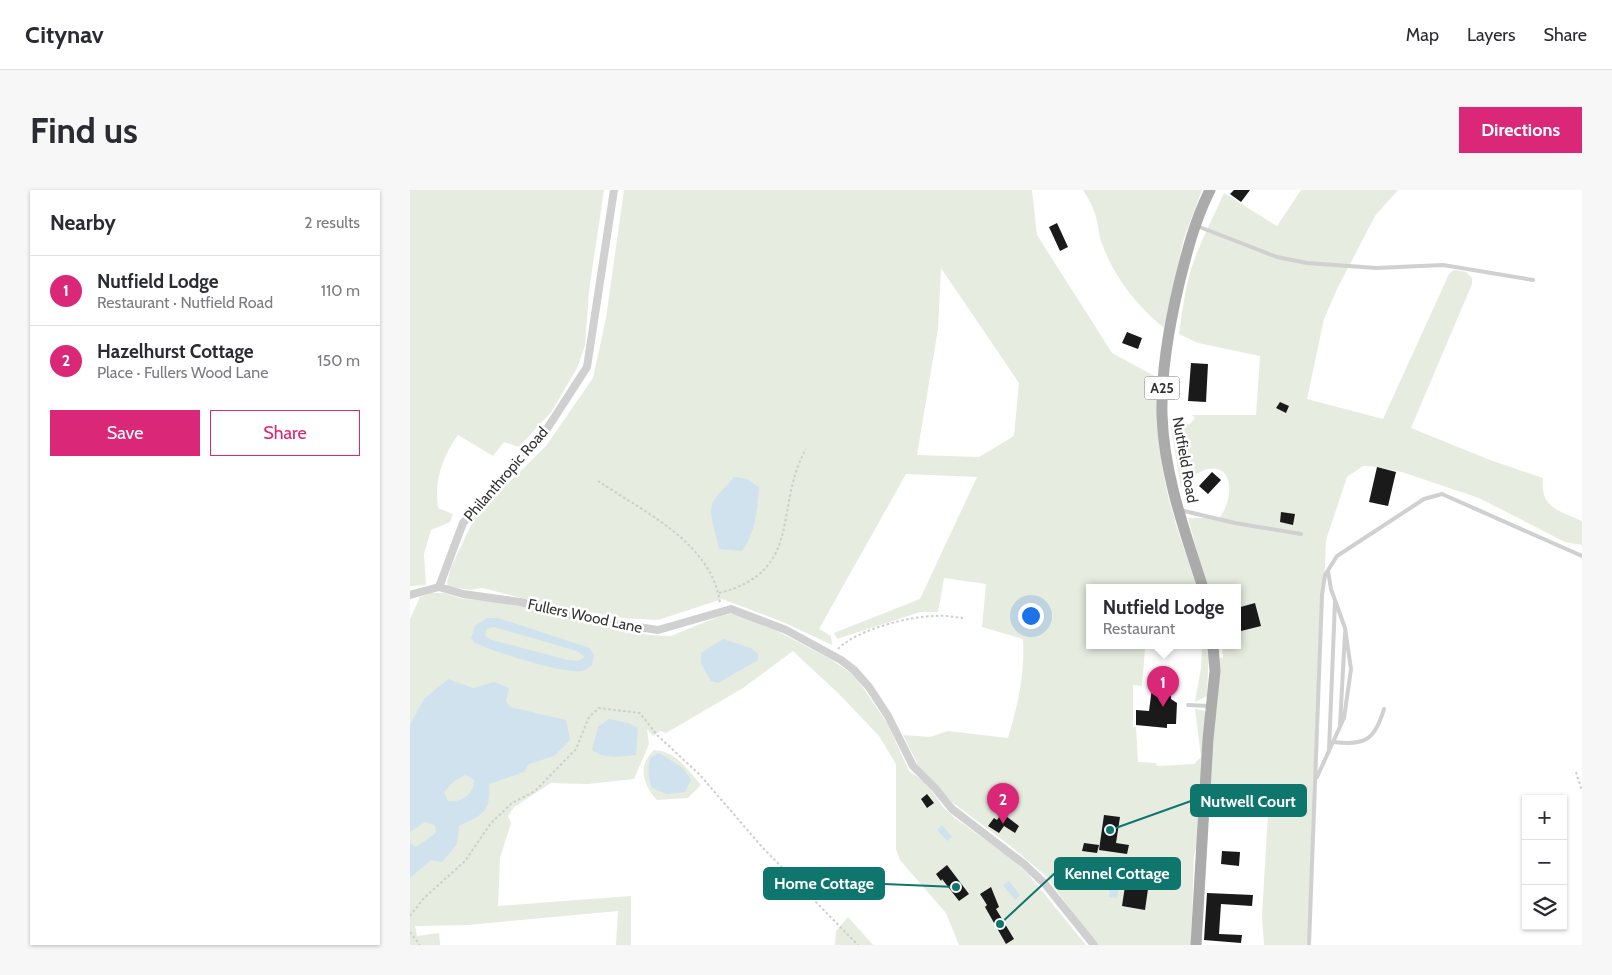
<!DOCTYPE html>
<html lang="en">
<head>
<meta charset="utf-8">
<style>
	:root { --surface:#fff; --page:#f7f7f7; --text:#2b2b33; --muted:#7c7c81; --line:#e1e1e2; --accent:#db2777 }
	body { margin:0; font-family:Cabin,sans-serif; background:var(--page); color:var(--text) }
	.controls { position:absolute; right:15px; bottom:15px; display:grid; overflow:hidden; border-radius:0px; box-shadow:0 1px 4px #0004 }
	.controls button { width:45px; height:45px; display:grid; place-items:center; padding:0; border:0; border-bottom:1px solid var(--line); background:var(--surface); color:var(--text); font:25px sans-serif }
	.you { position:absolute; left:620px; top:425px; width:18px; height:18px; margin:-12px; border:4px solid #fff; border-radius:50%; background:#1a73e8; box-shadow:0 0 0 8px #1a73e833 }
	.badge { display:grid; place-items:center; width:32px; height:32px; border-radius:50%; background:var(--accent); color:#fff; font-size:16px; font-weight:700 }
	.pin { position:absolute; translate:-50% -41px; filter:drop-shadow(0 1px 2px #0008) }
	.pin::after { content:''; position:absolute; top:26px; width:18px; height:15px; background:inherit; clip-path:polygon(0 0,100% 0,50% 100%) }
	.popup { position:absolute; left:676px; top:394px; width:155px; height:65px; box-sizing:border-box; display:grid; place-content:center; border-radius:0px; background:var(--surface); filter:drop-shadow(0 1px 4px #0005); font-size:16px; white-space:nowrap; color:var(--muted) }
	.popup b { font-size:19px; color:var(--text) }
	.popup::after { content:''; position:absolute; left:50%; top:100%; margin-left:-10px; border:10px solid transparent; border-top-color:var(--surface) }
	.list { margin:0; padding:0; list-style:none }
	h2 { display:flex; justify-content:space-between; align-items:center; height:65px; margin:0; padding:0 20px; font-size:21px }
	h2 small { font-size:16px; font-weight:400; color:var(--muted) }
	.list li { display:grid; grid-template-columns:32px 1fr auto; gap:15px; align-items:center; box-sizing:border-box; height:70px; padding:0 20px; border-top:1px solid var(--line) }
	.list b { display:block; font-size:19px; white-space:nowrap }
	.list p { margin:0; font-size:16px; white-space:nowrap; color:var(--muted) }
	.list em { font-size:16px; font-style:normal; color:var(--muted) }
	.actions { display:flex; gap:10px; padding:15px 20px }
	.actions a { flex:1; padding:11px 0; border:1px solid var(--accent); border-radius:0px; text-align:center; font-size:18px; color:var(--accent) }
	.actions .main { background:var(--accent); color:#fff }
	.icon { flex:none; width:28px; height:28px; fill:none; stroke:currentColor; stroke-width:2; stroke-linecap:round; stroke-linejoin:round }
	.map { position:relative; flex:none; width:1172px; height:755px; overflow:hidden; border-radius:0px }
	header { display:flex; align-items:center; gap:30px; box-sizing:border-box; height:70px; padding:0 25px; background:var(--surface); border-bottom:1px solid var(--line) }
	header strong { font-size:24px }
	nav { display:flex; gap:28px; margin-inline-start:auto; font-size:18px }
	.intro { display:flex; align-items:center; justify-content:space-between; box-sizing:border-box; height:120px; padding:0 30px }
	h1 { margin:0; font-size:35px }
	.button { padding:12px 22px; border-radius:0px; background:var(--accent); color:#fff; font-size:18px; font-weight:700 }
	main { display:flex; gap:30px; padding:0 30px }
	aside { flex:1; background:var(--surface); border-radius:0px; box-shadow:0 1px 4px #0004 }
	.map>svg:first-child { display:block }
</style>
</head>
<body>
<header>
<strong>Citynav</strong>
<nav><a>Map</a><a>Layers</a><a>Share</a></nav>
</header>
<div class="intro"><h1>Find us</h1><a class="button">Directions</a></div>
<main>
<aside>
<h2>Nearby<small>2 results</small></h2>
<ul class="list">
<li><span class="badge">1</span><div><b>Nutfield Lodge</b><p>Restaurant · Nutfield Road</p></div><em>110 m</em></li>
<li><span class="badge">2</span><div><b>Hazelhurst Cottage</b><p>Place · Fullers Wood Lane</p></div><em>150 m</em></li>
</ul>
<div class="actions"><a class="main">Save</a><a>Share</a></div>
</aside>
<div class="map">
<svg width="1172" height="755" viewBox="0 0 1172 755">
	<rect width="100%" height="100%" fill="#fff"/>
	<path fill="#e6ecdf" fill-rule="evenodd" d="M0,0h194l-15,101 -4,55 -8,22 -25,43 -33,36 -15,-5 -11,14 -35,-21c-16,22 -24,46 -20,73l15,6 -3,8 -19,8 -7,24 2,31 -16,1z
		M214,0h408l5,45 75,118 46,25c0,35 0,69 7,104 7,36 21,71 32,106h-108v58h62l-6,3 -3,37 -9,-1v42h3l2,35 17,1 3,3 36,-2 7,-7 -6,-48 10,2 2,4 -7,124 -6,15 -3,91h-94l-51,-69 -38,-32 -55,-41 -35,-38 -15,-30 27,2 18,-6 60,7c10,-34 17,-64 15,-99l-41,-12 4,-43 -42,-6 -6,34h-18l-83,27 -3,-6 86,-34 57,-122 -71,-3 -87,155 12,7 1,9 -49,-23 -61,-23 -64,21 -36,-2 -81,-15 -59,-15 -11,2 -23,-3 -1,-4 4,-16 25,-52 70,-69 47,-68 13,-60zM531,78l78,115 -5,53 -35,21 -62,-2 21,-126z
		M673,0h119l-18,48 -20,90c-28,-23 -51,-52 -63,-87 -3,-10 -3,-21 -7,-30 -2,-7 -7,-14 -11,-21z
		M891,0h97l-23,26 -38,73 -13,30 -17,80 76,20 66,-145 5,-4 12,2 6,6v6l-61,144 79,32 53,18c-3,30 15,32 39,43v24l-17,-3 -86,-44 -77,-26 -31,-6h-8l-16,11 -21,63 -17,405h-45l-2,-29 6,-102 -62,-4 7,-149 10,-4 -1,-11h15v-58h-30l-19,-70h31c13,-14 18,-55 -12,-49 -8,2 -19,13 -26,18l-10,-60 12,-8 6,6 6,-7 -3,-3h64l4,-59 -62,-13 -19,-9c3,-21 6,-44 12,-65 9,-27 22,-51 33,-76l53,33z
		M21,403h13l20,6 36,3 149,33 22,1 49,-20 15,-3 24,9 39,20 34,18 23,16 32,47 22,48 17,12 18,25 11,10 58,42 15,14 58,71h-127l-13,-32 -46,-53 -4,-11v-85l-17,-28 -40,-42 -46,-43 -50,37 -77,45 -6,-2 -7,5 -6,-7 2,15 -15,35 -46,5 -37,-1 -37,24 -6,9 3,7 -11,35 -2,48 133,-10v49h-15l2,-34 -150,14 -53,1 2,10 22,-3 1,12h-30v-326l10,-22z
		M792,456h7l-2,50 -12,6 6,-34z
		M244,560c22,1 34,20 47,35l-13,13 -31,2c-14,-15 -20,-34 -3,-50z
		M438,727l25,28h-38l1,-14z"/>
	<path fill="#cfe2ee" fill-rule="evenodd" d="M324,287l13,2 12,8c-1,20 -4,48 -17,64l-23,-2c-2,-13 -12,-37 -6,-47 4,-8 15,-17 21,-25z
		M77,428h11l92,30 4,7 -2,10c-3,2 -6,5 -10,6 -21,3 -86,-19 -107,-28l-4,-5 4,-12zM84,437l83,24 8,6 -7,4 -10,-1 -76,-20 -7,-4 1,-7z
		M313,449l28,9 7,6v6l-40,23 -7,-2 -10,-17v-11z
		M38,489l25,9 21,-6 15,6 -3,13 4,6 56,13 4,20 -16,16 -25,8 -5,8 -35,12c2,29 -6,30 -30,42l-2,18 -15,18 -11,-2 -21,18v-35l6,4 20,-14 -1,-8 -10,-3 -15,10v-107l14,-26zM55,585l9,5c0,14 -12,23 -26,21l-4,-9 9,-10z
		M199,529l19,4 10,5 -2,27c-15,1 -31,5 -44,-5l6,-23z
		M249,563l24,15 8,12 -6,12 -18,2 -15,-6c-4,-12 -5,-19 -1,-31z
		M532,635l10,12 -5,4 -10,-11z
		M599,691l11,14 -5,5 -12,-15z
		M701,691l9,1 -3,16 -8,-1z"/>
	<path fill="#1a1a1a" d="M824,0h16l-9,12 -11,-8z
		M647,33l11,24 -8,4 -11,-24z
		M717,142l15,6 -4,11 -16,-6z
		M781,173l17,1 -2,38 -18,-1z
		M870,212l9,4 -3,7 -10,-5z
		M967,277l19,5 -8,34 -19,-4z
		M802,282l9,8 -13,14 -9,-8z
		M871,322l14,2 -2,11 -13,-3z
		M845,413l6,23 -24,6v-24z
		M743,490h18v19l6,4 -1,21h-9v4l-31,-3v-15l13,1z
		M517,604l7,9 -7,5 -6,-9z
		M592,623l17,13 -4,7 -11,-7 -5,7 -11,-7 6,-8 3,2z
		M694,625l16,2 -4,26 13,2 -2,9 -28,-4z
		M674,653l15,2 -2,8 -15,-2z
		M812,661l18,1 -1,14 -18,-2z
		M537,675l22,29 -10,7 -17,-22 -1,2 -5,-7z
		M743,679l10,2 -2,13 -12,-2 -4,28 -23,-4 3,-20 14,3 3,-17 10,2z
		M581,697l8,20 -3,2 18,30 -8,5 -21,-37 2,-2 -7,-11z
		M797,703l46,2 -1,11 -31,-2 -2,30 23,1 -1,8 -37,-3z"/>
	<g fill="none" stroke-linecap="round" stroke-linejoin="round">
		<path stroke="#cdcdcd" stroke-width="2" stroke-dasharray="2.5 2.5" stroke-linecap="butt" d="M188,291c46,31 114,62 122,122
			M309,403c86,-22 54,-86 87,-144
			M428,459c18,-19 71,-33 98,-33 9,-1 18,1 27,2
			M1166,582l6,19
			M0,726l14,-18 41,-37 26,-38 21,-20 23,-12 41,-42 13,-32 10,-9 41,5 17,22 43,40 62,72 96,98
			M0,742l10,13"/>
		<path stroke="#d0d0d0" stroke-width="4" d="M787,36l80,31 30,6 69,5 67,-3 90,15
			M770,320l55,13 66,11
			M778,515l21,1
			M930,535l5,-92
			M924,552c32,4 41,-3 50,-33
			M919,560l6,-148
			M907,587l27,-59 7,-49 -6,-41 -14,-39 -3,-18
			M899,755l13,-350 3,-20 12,-19 87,-57 18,-5 140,62"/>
		<path stroke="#d0d0d0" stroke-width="8" d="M29,397l24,-64 80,-88 44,-68 27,-177
			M0,405l29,-8 24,7 57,8 77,19 61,9 73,-21 55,21 55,30 13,10 15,17 19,29 25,50 22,22 17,21 72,55 21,20 49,61"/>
		<path stroke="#ababab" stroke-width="11" d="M793,398c-18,-56 -39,-113 -41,-173 -1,-44 7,-89 17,-131 8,-33 16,-64 31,-94
			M786,755l12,-206 7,-68 -2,-25"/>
	</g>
	<g text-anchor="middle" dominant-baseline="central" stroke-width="5" stroke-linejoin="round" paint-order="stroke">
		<rect fill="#fff" stroke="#707070" stroke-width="1" x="734.5" y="186.5" width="35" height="23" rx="4"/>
		<g font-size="14" font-weight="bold" fill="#333">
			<text x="752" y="198">A25</text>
		</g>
		<g font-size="15" fill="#333" stroke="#fff">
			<text transform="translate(775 270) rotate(80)">Nutfield Road</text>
			<text transform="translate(96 284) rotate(-49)">Philanthropic Road</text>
			<text transform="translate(175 426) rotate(12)">Fullers Wood Lane</text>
		</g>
	</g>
	<path fill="none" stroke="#0f766e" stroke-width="2" d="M700 640L781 611M590 734L645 683M546 697L474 694"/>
	<g fill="#0f766e" stroke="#fff" stroke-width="2">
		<circle cx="700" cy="640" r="5"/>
		<circle cx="590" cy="734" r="5"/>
		<circle cx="546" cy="697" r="5"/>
	</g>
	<g fill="#0f766e" stroke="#0f766e" stroke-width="2">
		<rect x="781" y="595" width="115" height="31" rx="5"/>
		<rect x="645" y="668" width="125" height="31" rx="5"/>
		<rect x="354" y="678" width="120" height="31" rx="5"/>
	</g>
	<g font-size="16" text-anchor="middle" font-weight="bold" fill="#fff">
		<text x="838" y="617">Nutwell Court</text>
		<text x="707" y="689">Kennel Cottage</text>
		<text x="414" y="699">Home Cottage</text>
	</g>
</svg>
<div class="controls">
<button>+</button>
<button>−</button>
<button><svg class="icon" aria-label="layers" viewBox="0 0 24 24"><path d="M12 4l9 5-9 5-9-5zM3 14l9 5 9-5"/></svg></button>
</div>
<div class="you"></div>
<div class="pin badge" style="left:753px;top:517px">1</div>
<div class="popup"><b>Nutfield Lodge</b>Restaurant</div>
<div class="pin badge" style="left:593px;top:634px">2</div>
</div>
</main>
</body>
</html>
